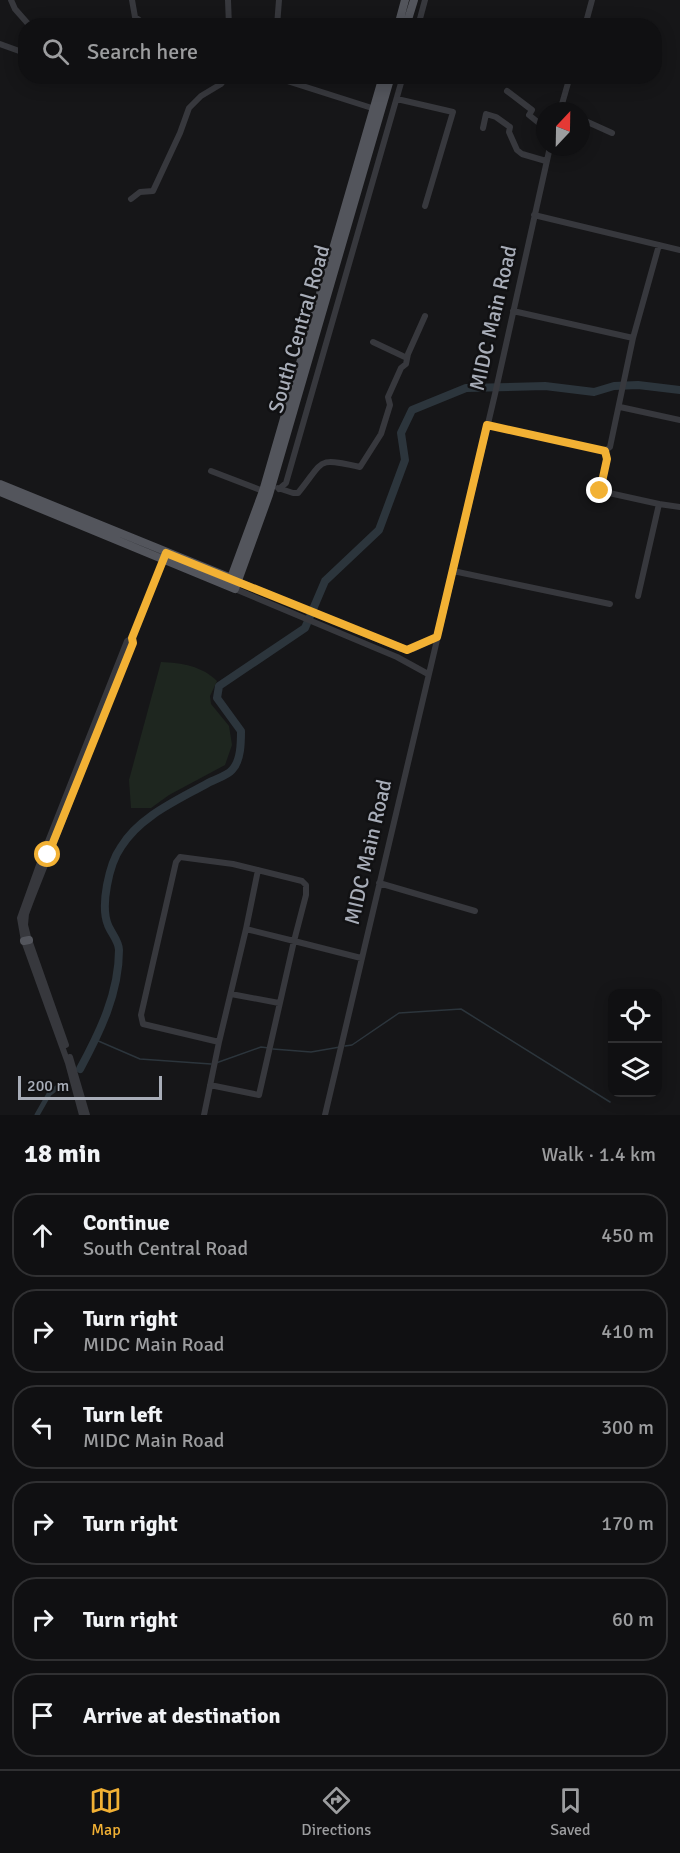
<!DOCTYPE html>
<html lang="en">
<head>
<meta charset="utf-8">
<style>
	:root { --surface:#101012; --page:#19191b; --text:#f1f3f6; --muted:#9c9d9f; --line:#303032; --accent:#f2b134 }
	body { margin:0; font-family:Signika,sans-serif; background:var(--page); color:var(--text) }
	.controls { position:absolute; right:18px; bottom:18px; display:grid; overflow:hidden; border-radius:12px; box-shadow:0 3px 15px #0003 }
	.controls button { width:54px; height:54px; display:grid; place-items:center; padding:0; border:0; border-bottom:2px solid var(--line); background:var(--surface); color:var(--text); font:30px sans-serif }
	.compass { position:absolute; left:536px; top:102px; width:54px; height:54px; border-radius:50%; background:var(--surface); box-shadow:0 3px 15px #0003; rotate:22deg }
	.scale { position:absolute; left:18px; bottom:15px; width:144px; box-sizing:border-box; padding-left:6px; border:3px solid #a8adb8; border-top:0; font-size:16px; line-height:21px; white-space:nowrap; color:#a8adb8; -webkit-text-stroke:4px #111113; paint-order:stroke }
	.stop { position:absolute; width:18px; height:18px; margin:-14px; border:4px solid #f2b134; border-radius:50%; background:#fff }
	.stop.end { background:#f2b134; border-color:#fff; box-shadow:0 2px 6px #0008 }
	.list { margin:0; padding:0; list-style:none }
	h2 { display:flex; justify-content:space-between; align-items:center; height:78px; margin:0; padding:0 24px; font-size:26px }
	h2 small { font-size:20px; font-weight:400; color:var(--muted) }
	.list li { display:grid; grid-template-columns:39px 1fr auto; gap:18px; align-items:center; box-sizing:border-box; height:84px; margin:0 12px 12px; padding:0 12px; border:2px solid var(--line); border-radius:24px }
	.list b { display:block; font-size:22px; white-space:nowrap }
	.list p { margin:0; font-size:20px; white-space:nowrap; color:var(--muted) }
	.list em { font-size:20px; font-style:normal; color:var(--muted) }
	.icon { flex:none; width:33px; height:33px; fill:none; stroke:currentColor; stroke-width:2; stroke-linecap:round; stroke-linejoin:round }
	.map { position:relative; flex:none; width:680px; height:1115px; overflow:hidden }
	.search { position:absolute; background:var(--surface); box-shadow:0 3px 15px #0003; left:18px; right:18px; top:18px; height:66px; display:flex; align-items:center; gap:15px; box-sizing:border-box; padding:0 21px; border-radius:24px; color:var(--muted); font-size:22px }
	.sheet { height:654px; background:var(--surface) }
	nav { display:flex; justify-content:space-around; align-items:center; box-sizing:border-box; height:84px; border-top:2px solid var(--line); background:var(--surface); font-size:16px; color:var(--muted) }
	nav a { display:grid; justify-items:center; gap:3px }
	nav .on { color:var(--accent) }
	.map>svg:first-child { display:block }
</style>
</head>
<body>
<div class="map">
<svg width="680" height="1115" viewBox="0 0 680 1115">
	<rect width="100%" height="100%" fill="#161618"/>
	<path fill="#1e261f" d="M161,662c21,1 41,4 56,19l-7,15 1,8 18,22 3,19 -7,20 -56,30 -18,13h-20l-2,-28z"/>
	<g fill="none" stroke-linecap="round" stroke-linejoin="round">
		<path stroke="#2c353c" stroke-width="1.5" d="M96,1040l44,19 71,5
			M345,1046l7,-1 47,-32 62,-4 149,93
			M273,1049l38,3 29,-5
			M216,1063l45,-16 8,1"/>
		<path stroke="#2c353c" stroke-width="5" d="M37,1115l12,-21 10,-8"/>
		<path stroke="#2c353c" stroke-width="8" d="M80,1069c20,-37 39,-76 39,-119 0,-9 -8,-17 -11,-25 -8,-19 1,-61 13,-78 19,-31 57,-47 87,-64 7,-4 19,-7 24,-13 9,-9 9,-28 9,-39l-24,-33 2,-12 86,-58 20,-47 54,-51 26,-70 -4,-27 11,-23 54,-22 79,-2 49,6 20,-6 24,-1 42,5"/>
		<path stroke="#37383d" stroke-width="6" d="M11,0l4,9 15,17
			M132,0l3,17 12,9
			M228,0l1,26
			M277,26l2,-26
			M418,26l7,-26
			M585,26l7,-26
			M0,44l22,8 4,-1
			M279,76l5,4 91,29
			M507,91l25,19 -3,5 16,13
			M397,99l56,13 -28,94
			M560,111l10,-35
			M581,119l31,14
			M483,128l3,-14 10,3 14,10 -1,5 8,18 5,4 24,7
			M131,199l9,-7 13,-1 27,-58 9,-25 12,-12 20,-12 6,-8
			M534,215l146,35
			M513,311l120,27 26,-93
			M373,342l34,16
			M620,407l60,13
			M487,425l118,26 5,-4 23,-109
			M605,451l2,8 -7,32 59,13
			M211,471l52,20
			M278,488l15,5h5c27,-33 17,-36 62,-26l21,-33 9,-29 -2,-8 13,-29 5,-4 2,-10 17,-38
			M279,489l7,-6 117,-407
			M453,571l157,33
			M238,581l163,68h12l24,-12
			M235,589l162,68 31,17
			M638,596l21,-92 21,3
			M379,883l96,28
			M246,929l12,-59
			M231,994l48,9
			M66,1045l-38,-108 -3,-12 1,-11 6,-16 101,-255 -1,-5
			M70,1057l17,58
			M210,1085l49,10 35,-154 -48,-12 -27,113
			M82,1115l-14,-52 -44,-122 -4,-23 23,-64 84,-213 5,-3 33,-82
			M204,1115l15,-73 -76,-18 -2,-9 35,-153 4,-5 53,7 69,17 4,4v10l-12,46 67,17
			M325,1115l170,-721 55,-247"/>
		<path stroke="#53555c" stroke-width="8" d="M398,26l7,-26
			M406,26l8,-26
			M0,484l236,96
			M0,492l235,97 34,-94 122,-419
			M228,586l35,-95 120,-415
			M24,941l5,-1"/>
	</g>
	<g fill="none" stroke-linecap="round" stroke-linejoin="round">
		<path stroke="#f2b134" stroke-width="8" d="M48,855l85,-212 -1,-5 34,-85 241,97 30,-13 50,-212 118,26 2,8 -7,32"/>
	</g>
	<g text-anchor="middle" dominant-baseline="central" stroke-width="5" stroke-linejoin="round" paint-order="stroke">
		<g font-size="21" fill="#a8adb8" stroke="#111113">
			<text transform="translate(493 318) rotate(-77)">MIDC Main Road</text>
			<text transform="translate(299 329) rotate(-74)">South Central Road</text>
			<text transform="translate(368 852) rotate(-77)">MIDC Main Road</text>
		</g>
	</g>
</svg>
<div class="controls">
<button><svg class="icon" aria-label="locate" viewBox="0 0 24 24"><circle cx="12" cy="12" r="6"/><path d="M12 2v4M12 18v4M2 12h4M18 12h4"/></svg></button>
<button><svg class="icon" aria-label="layers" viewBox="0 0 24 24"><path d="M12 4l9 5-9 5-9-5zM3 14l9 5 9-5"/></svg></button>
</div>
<svg class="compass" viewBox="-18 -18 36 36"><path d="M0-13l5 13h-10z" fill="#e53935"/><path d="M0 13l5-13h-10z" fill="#9c9d9f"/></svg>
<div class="scale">200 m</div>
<div class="stop" style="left:48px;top:855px"></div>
<div class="stop end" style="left:600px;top:491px"></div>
<div class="search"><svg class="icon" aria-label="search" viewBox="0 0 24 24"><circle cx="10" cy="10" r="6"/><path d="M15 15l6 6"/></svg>Search here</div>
</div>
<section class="sheet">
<h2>18 min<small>Walk · 1.4 km</small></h2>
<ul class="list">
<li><svg class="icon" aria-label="ahead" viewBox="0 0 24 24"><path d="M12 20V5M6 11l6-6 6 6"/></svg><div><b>Continue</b><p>South Central Road</p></div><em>450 m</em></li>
<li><svg class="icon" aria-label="right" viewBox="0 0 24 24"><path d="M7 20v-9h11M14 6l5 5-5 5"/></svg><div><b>Turn right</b><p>MIDC Main Road</p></div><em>410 m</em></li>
<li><svg class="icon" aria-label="left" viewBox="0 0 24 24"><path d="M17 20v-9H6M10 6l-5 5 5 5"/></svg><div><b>Turn left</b><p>MIDC Main Road</p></div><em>300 m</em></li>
<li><svg class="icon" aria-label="right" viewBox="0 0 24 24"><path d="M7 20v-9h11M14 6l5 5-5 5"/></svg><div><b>Turn right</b></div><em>170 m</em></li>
<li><svg class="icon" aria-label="right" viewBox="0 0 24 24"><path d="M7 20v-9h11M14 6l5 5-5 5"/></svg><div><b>Turn right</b></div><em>60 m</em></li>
<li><svg class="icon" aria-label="arrive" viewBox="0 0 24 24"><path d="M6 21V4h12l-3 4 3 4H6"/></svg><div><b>Arrive at destination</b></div></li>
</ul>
</section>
<nav>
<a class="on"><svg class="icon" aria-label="map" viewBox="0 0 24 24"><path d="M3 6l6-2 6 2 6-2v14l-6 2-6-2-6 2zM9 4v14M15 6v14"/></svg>Map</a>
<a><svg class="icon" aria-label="directions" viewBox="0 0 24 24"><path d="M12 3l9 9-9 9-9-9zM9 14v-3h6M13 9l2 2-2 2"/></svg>Directions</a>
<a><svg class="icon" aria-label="saved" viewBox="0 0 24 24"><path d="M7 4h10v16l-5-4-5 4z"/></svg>Saved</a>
</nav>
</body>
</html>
